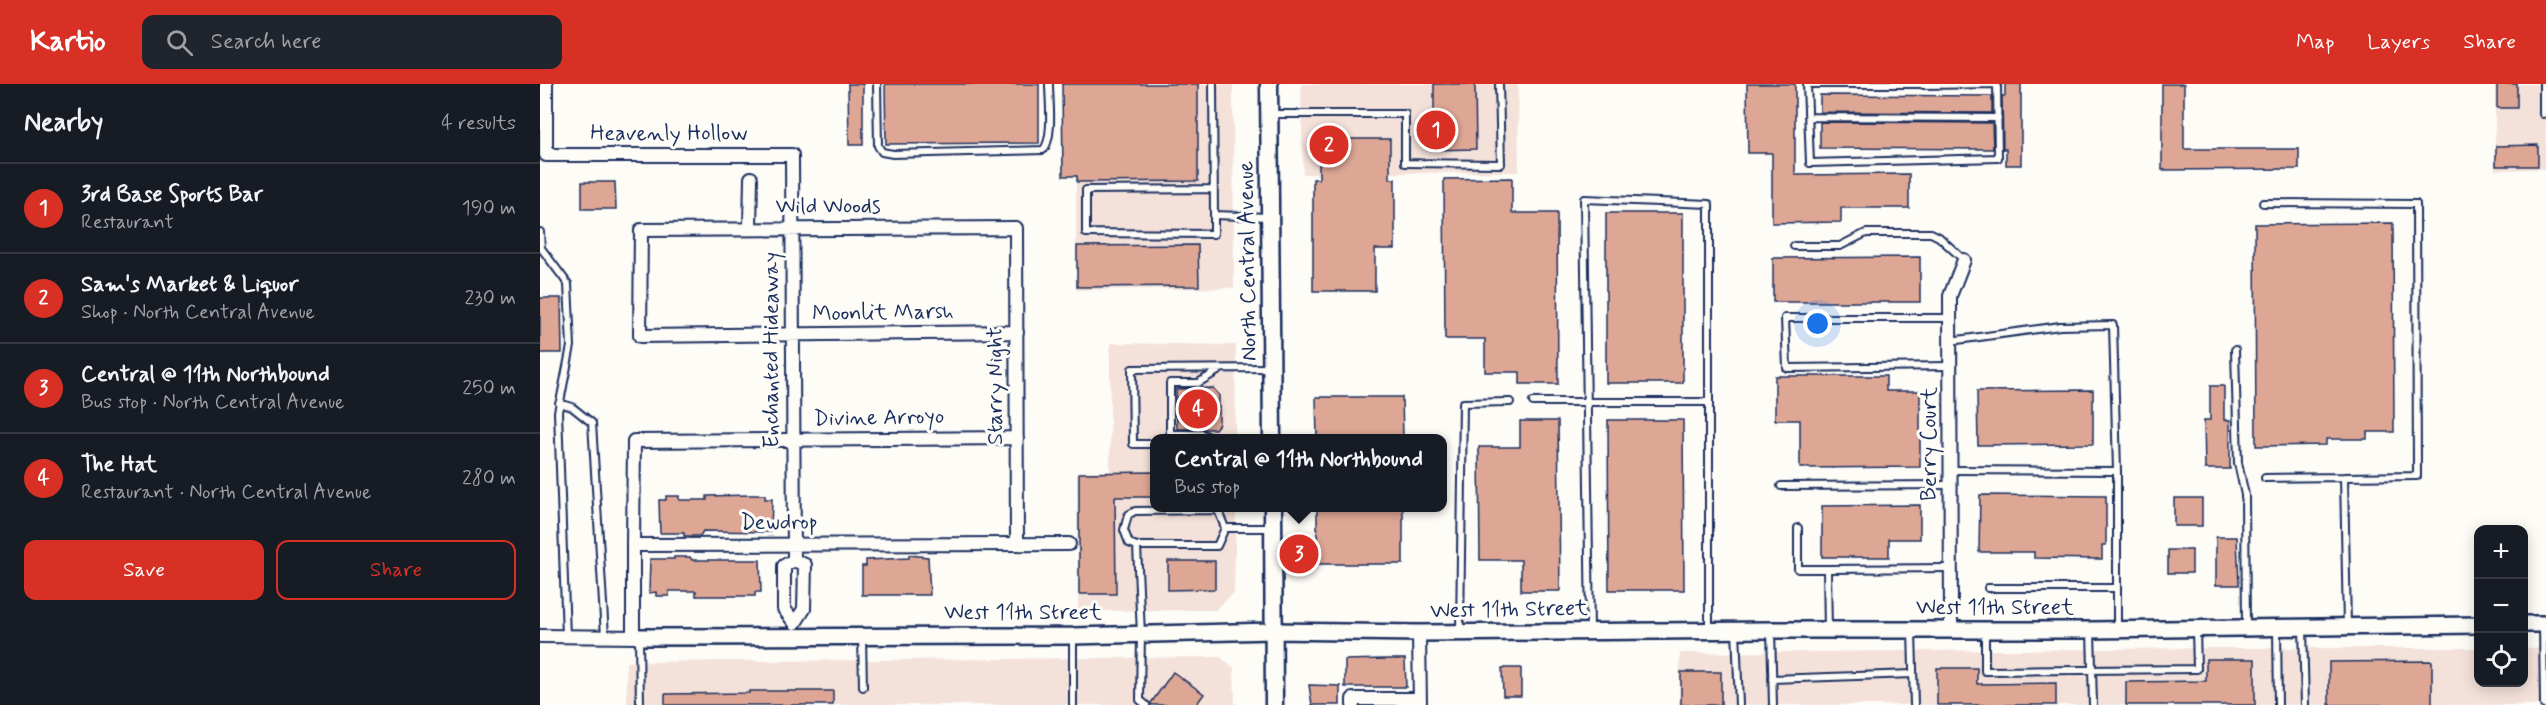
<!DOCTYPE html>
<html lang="en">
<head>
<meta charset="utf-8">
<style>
	:root { --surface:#171b24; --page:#20242c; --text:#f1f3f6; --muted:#9ea1a6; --line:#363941; --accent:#d93025 }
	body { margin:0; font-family:Mynerve,sans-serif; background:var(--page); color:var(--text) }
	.controls { position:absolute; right:18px; bottom:18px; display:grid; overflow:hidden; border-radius:12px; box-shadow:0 3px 15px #0003 }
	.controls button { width:54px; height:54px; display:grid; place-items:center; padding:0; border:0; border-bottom:2px solid var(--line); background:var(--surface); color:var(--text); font:30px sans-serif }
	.you { position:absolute; left:1278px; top:240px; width:21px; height:21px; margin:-15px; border:4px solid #fff; border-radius:50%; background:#1a73e8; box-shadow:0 0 0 9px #1a73e833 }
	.badge { display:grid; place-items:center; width:39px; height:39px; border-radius:50%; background:var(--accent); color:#fff; font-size:20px; font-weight:700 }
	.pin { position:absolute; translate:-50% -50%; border:3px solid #fff; box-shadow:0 2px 6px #0006 }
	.popup { position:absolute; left:610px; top:350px; width:297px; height:78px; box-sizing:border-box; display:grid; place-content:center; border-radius:12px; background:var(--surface); filter:drop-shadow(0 2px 4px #0005); font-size:20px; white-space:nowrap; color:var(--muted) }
	.popup b { font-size:22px; color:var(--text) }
	.popup::after { content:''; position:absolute; left:50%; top:100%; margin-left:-12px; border:12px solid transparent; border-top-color:var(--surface) }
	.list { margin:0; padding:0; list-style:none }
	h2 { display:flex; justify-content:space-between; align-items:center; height:78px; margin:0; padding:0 24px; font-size:26px }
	h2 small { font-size:20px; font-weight:400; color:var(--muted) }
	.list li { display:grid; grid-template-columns:39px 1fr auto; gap:18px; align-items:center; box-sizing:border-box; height:90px; padding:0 24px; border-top:2px solid var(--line) }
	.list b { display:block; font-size:22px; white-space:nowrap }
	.list p { margin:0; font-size:20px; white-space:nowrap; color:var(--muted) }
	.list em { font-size:20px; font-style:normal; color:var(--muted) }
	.actions { display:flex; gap:12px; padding:18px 24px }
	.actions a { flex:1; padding:14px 0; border:2px solid var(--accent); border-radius:12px; text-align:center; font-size:21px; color:var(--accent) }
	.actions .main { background:var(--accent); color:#fff }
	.icon { flex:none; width:33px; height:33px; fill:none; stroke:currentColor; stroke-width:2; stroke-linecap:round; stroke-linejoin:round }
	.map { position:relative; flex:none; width:2006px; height:621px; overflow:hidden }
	header { display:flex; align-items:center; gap:36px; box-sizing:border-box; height:84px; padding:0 30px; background:var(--accent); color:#fff }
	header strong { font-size:28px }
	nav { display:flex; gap:33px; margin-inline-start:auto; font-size:21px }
	.search { width:420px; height:54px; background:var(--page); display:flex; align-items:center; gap:15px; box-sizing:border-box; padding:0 21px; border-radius:12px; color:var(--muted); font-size:22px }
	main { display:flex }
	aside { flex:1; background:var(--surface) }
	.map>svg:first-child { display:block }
</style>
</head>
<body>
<header>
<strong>Kartio</strong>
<div class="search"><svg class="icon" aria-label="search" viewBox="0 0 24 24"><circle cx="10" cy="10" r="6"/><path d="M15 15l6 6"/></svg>Search here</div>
<nav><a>Map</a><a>Layers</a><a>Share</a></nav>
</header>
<main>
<aside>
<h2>Nearby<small>4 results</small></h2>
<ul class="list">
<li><span class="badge">1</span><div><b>3rd Base Sports Bar</b><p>Restaurant</p></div><em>190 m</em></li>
<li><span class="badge">2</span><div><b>Sam's Market &amp; Liquor</b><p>Shop · North Central Avenue</p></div><em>230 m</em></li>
<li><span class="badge">3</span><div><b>Central @ 11th Northbound</b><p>Bus stop · North Central Avenue</p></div><em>250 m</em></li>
<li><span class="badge">4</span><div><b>The Hat</b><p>Restaurant · North Central Avenue</p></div><em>280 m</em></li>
</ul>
<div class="actions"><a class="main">Save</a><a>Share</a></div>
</aside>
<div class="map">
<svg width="2006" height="621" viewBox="0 0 2006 621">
	<rect width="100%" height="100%" fill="#fdfcf7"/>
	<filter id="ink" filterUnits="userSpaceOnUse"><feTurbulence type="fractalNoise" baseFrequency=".0167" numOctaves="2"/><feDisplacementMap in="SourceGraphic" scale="12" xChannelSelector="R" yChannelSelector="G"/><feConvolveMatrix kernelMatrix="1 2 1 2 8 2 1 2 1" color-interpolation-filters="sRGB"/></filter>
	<g filter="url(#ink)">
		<path fill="#f4e2da" d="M536,0h157l1,204 -158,2z
			M761,0h217l1,88 -216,2z
			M1955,0h51v85l-51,1z
			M570,259l126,2 -1,93h-80v70h81l-2,85 -19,17 -137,1 -1,-139 33,-1z
			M1679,564h259v34h46v-34h22v57h-867l1,-52z
			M680,573l14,11 1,37h-608l-1,-43z"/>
		<path fill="#dea795" stroke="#1b2f5e" stroke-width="1.5" d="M308,0h15v61h-14z
			M345,0h154v59l-153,1z
			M522,0h136v97l-121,1v-6h-14z
			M894,0h41l1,65 -46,1v-28h4z
			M1207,0h48v91l114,-1v34h-68v14l-69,1v-70h-24z
			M1465,0h16v81h-15v-16h-3l-1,-53h3z
			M1622,0h22v65h115v20l-137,1z
			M1957,0h20v24h-20z
			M1280,11l172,1v17l-172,-1z
			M1280,38l172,1 1,26 -173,-1z
			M779,55h71v40h5v70h-20v42h-62v-112h6z
			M1998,61v21h-42v-20z
			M972,94v35h45l1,171h-38v-12h-35v-33h-40l-1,-160z
			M42,98h33l1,27h-34z
			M1066,129h77v170h-77z
			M1853,139l1,209h-27v7h-41v6l-70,1 -1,-222z
			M658,161l1,41 -122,1v-41z
			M1380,173v45h-147v-44z
			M0,214h21l1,55h-22z
			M1235,292h111v15h34v76l-120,1v-48h-25z
			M1670,302h14v34h6v49h-25l-1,-49h6z
			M673,304l6,7v29l-4,5h-38l-1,-40z
			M1553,306v54l-115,1 -1,-54z
			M776,313h86l1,41h-86z
			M1068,336h75l1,170h-75z
			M980,337h38l2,170h-39v-31h-41l-1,-113h41z
			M615,388v25h-40l1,97h-37v-121z
			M212,411h13v4h7l-1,33 -68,-1 -3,5h-16v-3h-24l-1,-33h7v-4h13v4h28v-4z
			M1440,411l126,1v49h-4v14l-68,-1v-6h-55z
			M1634,414h28v28h-28z
			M1380,421v34h-31v18h-67v-51z
			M777,423h86v57h-86z
			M1676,453h21l2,48h-23z
			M1628,466h24v23h-24z
			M369,471l19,2 2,38h-68v-29h4v-6l43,-2z
			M134,473h16l2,3h68l1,32h-6v4h-59v-5h-27v5h-13v-4l-7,1 1,-34h24z
			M628,477h47v28l-47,1z
			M846,575h19l1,28h-61v-27z
			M1666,575h49v46h-129v-23l80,-1z
			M1892,577v44h-103v-43z
			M962,584h19v28h-18z
			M1397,584h40v16l79,-1v22h-119z
			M633,588l31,22 -8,11h-45v-2z
			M1141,588h40v33h-40z
			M769,601l31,1v19h-28z
			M209,607h84v14h-168v-11l84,-1z"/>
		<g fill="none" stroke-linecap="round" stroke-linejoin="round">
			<defs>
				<path id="service" d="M337,0l1,62 4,6 11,2 150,-4c11,-11 6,-50 6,-66
					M673,0l1,131 55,2
					M1267,0l3,79 188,-5 -1,-74
					M1267,0h116
					M2003,0v30
					M1383,1l74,-1
					M730,30h135v49l96,1 -2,-80
					M1268,33l190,1
					M674,105l-128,1v43l128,1v-19
					M1723,119l153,1 1,272 -73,1
					M0,148l1,16 27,36 3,62 -13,66 8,224
					M1254,162h46l26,-13h65l8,4 25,23
					M1410,234h-165l2,50 163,-2
					M1410,257l110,-15 53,-1 4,146 -166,-1
					M1695,266l3,113 7,32 1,133
					M993,318h176
					M19,319l13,4 20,16 13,213
					M672,354l-10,-4h-32v-51h28l23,-14
					M615,360h-22l-1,-75 139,-1
					M1577,387v158
					M1725,394l79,-1 3,149
					M1241,402l169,-1
					M685,444l-8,18h-80l-8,-3 -5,-13 4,-15 7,-4 83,-1 7,18h47
					M1258,444v41h29
					M597,462l4,88 -1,66 6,5
					M1448,504h129
					M2003,541l1,80
					M1737,544l1,77
					M1763,544l2,77
					M1196,546l3,75
					M1231,546l2,75
					M920,547l3,-228 47,-1
					M1050,547l-6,-432 125,5v426
					M1288,547l-1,-62 123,-1
					M1372,547l2,74
					M1445,547v40l212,-2 -1,-40
					M1551,547l2,74
					M322,553l1,50
					M99,554l1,67
					M1232,595l141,-5
					M533,621v-68"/>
				<path id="minor" d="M6,0v71h246l2,405
					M210,144l1,-50
					M477,460l-1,-316 -375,2 -1,106 377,-4
					M93,461l1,-104 383,-3
					M254,476l11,5 -1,44 -9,14 -11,-14v-43z
					M1411,546l-1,-334 14,-36
					M879,549l1,72
					M0,552l99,1
					M93,553v-92l436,-1
					M813,621v-6h67"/>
				<path id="tertiary" d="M1984,540h22
					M99,553l434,-1 200,-5 146,2 352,-3h320l387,-5"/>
				<path id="secondary" d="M729,0l3,354
					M733,424l1,197"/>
			</defs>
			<use href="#service" stroke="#1b2f5e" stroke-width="10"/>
			<use href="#minor" stroke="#1b2f5e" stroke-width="16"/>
			<use href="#tertiary" stroke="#1b2f5e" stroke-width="20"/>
			<use href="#secondary" stroke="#1b2f5e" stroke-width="21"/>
			<use href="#service" stroke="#fdfcf7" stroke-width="6"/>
			<use href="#minor" stroke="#fdfcf7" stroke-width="12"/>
			<use href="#tertiary" stroke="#fdfcf7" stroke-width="15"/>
			<use href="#secondary" stroke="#fdfcf7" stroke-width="16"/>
		</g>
	</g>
	<g text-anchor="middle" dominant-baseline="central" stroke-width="6" stroke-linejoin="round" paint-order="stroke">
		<g font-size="22" fill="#1b2f5e" stroke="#fdfcf7">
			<text x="129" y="50">Heavenly Hollow</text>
			<text x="288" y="123">Wild Woods</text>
			<text transform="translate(708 177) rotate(-91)">North Central Avenue</text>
			<text transform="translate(343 229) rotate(-1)">Moonlit Marsh</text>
			<text transform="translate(232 266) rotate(-90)">Enchanted Hideaway</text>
			<text transform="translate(456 302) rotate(-90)">Starry Night</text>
			<text transform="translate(339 334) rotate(-1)">Divine Arroyo</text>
			<text transform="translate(1390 360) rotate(-90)">Berry Court</text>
			<text x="239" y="439">Dewdrop</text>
			<text x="1455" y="524">West 11th Street</text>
			<text transform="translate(969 526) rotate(-1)">West 11th Street</text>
			<text x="483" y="529">West 11th Street</text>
		</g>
	</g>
</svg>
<div class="controls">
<button>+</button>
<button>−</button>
<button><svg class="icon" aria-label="locate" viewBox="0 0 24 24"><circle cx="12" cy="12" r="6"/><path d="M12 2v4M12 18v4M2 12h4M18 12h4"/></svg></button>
</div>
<div class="you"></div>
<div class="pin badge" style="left:896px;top:46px">1</div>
<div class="pin badge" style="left:789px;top:61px">2</div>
<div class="pin badge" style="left:759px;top:470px">3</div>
<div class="popup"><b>Central @ 11th Northbound</b>Bus stop</div>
<div class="pin badge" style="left:658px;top:325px">4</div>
</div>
</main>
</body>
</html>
